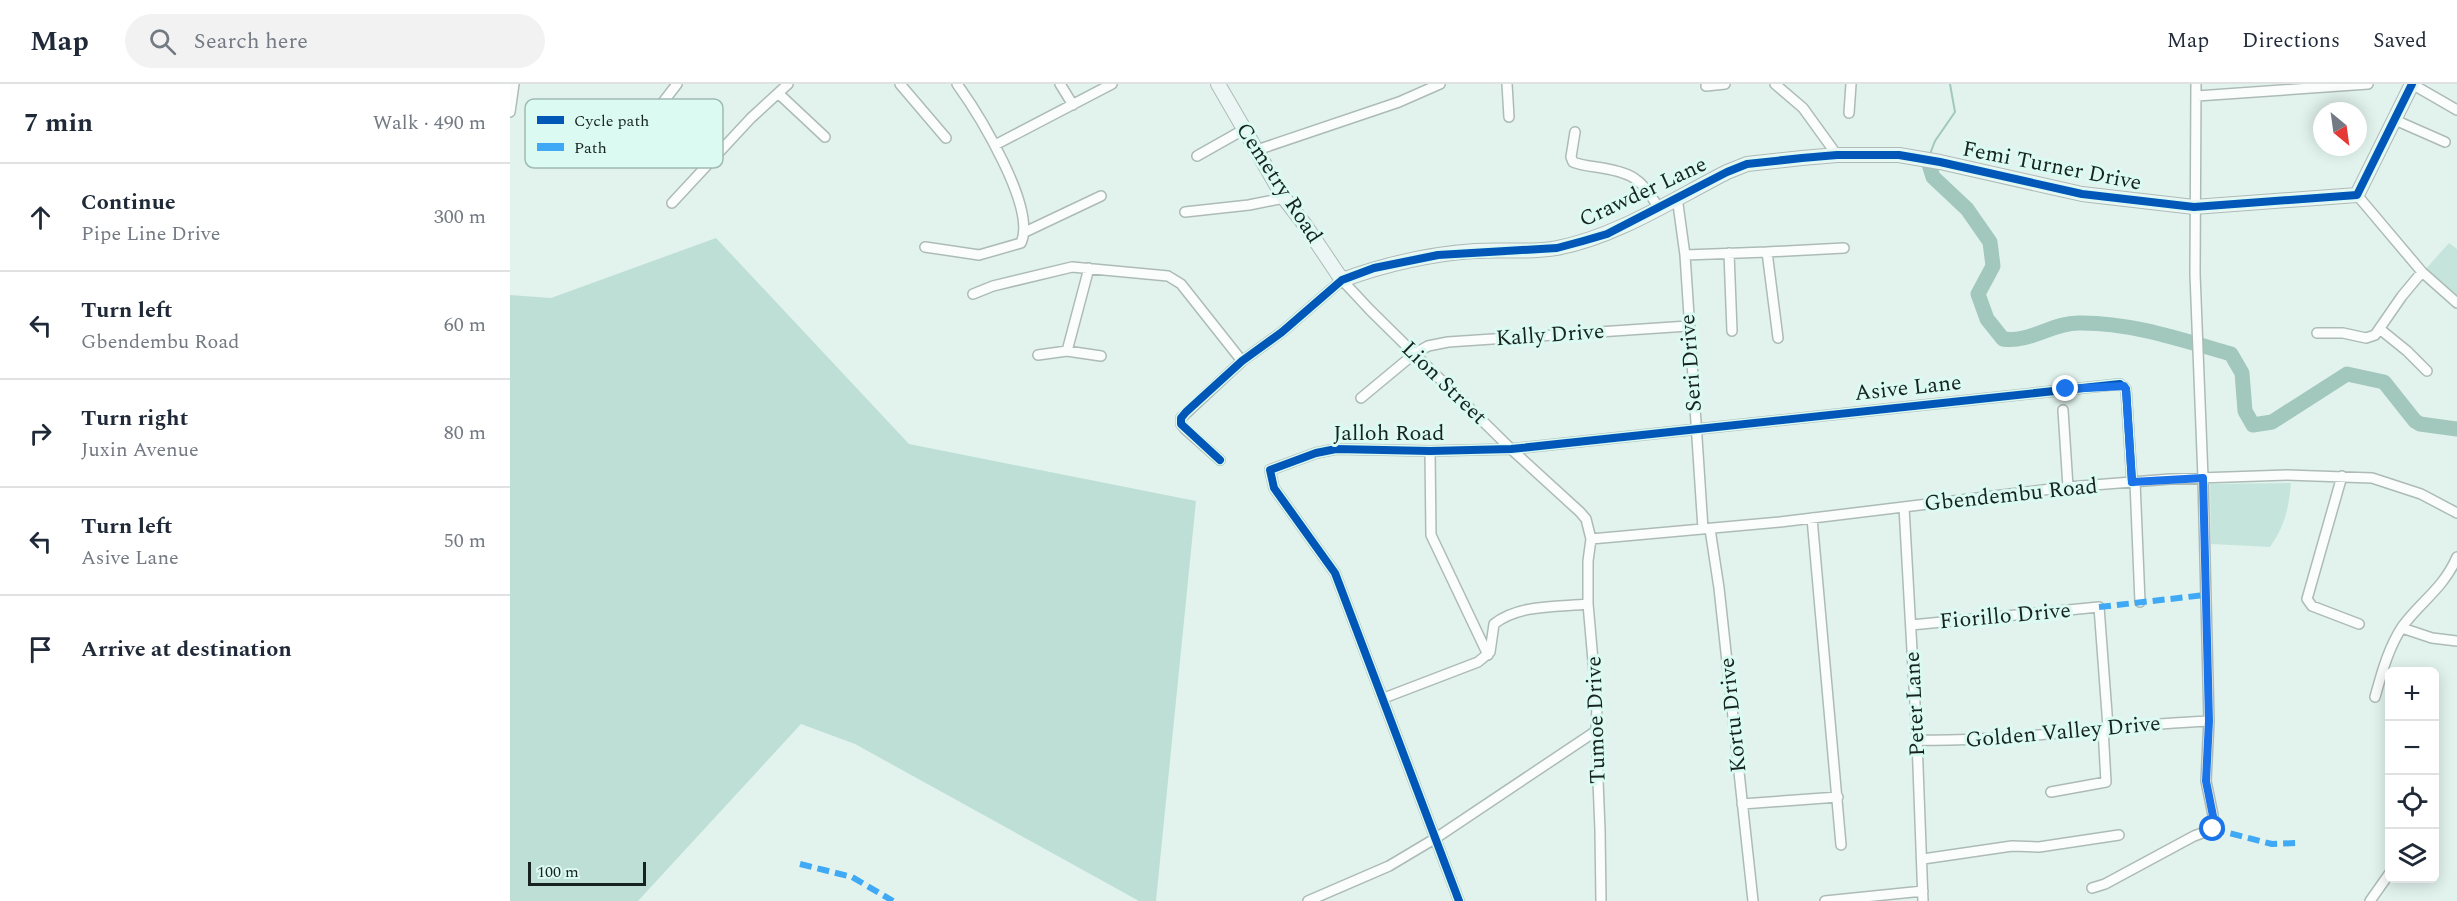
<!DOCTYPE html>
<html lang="en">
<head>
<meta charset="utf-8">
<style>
	:root { --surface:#fff; --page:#f2f2f3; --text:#1f2937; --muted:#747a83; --line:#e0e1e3 }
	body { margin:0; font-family:Spectral,serif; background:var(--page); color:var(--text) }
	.controls { position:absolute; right:18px; bottom:18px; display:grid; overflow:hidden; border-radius:9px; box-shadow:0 3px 15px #0003 }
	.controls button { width:54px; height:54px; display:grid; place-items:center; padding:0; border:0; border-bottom:2px solid var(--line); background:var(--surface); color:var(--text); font:30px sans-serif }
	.compass { position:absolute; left:1803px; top:18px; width:54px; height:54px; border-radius:50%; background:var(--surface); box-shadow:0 3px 15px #0003; rotate:151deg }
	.scale { position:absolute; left:18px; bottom:15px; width:118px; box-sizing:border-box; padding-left:6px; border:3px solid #17231f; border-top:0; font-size:16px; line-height:21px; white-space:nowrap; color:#17231f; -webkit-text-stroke:4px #dbfaf1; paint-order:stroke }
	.stop { position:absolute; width:18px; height:18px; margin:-14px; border:4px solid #1a73e8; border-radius:50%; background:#fff }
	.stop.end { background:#1a73e8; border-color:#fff; box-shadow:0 2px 6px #0008 }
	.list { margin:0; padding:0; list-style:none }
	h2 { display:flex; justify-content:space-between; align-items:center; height:78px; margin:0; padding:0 24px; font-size:26px }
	h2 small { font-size:20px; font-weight:400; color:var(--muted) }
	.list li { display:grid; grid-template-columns:39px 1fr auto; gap:18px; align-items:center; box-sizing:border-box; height:108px; padding:0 24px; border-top:2px solid var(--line) }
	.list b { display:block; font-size:22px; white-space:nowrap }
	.list p { margin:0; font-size:20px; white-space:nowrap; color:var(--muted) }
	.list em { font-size:20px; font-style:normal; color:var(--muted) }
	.icon { flex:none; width:33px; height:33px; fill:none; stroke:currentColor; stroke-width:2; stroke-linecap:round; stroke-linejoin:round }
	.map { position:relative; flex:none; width:1947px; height:817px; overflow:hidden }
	header { display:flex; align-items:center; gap:36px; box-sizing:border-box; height:84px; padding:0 30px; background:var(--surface); border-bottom:2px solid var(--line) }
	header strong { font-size:28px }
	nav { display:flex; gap:33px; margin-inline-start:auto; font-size:21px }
	.search { width:420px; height:54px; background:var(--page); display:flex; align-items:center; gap:15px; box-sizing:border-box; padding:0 21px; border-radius:33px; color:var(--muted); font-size:22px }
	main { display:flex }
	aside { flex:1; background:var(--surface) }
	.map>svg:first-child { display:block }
</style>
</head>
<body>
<header>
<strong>Map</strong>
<div class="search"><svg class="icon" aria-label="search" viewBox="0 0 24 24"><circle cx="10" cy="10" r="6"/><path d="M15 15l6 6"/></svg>Search here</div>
<nav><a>Map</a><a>Directions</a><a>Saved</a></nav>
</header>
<main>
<aside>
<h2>7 min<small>Walk · 490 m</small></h2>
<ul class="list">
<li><svg class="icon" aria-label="ahead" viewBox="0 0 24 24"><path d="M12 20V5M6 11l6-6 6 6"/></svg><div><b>Continue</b><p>Pipe Line Drive</p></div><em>300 m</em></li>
<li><svg class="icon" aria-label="left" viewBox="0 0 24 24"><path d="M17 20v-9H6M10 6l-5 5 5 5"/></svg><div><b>Turn left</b><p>Gbendembu Road</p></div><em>60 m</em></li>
<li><svg class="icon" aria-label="right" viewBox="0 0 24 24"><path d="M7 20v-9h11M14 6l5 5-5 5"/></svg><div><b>Turn right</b><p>Juxin Avenue</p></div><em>80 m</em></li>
<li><svg class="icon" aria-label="left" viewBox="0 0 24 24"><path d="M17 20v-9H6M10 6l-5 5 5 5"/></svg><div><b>Turn left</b><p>Asive Lane</p></div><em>50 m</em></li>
<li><svg class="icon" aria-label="arrive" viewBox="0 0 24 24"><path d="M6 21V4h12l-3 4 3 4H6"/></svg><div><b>Arrive at destination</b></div></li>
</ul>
</aside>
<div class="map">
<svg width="1947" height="817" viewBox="0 0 1947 817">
	<rect width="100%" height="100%" fill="#e2f3ee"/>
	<path fill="#c5e5dc" d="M1939,159l8,6v49l-33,-27z
		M1781,399c-2,24 -6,43 -21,64l-59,-3 -1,-60z"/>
	<path fill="#bedfd5" d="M206,154l193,206 287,57 -40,400h-17l-284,-157 -54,-20 -163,177h-128v-606l41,3z"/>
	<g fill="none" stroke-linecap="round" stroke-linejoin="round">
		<path stroke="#a2c7bc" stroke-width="2" d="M1420,70l5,-13 20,-29 -5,-28"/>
		<path stroke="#a2c7bc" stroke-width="15" d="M1418,77l5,16 34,32 23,33 3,24 -15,28 9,25 16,20c27,4 49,-16 75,-16 52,-1 104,17 153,31l11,19 3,38 8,14 19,-3 75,-48 37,8 31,39 5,3 37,5"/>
		<defs>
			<path id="street" d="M390,0l46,54
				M550,0l13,21
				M997,0l2,33
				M1265,0l28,24 34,47
				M1902,0l45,26
				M1196,2l19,-2
				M268,9l47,44
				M1687,12l171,-12
				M0,28l4,-28
				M1339,29l2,-29
				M1885,36l50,22
				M130,48l37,-48
				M1065,48l-4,25 2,5c7,3 15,4 23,5 34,5 45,10 62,40
				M485,61l117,-61
				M747,66l142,-48 41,-18
				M687,72l46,-26
				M1847,111l65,77 35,31
				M1167,113l8,58 18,274
				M162,119l79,-85 37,-34
				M675,128l64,-7 35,-7
				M515,148l76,-36
				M415,163l54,8 42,-12c16,-35 -43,-130 -64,-159
				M1257,168l77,-4
				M1219,169l3,78
				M1175,171l82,-3 11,86
				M463,210l20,-8 79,-19 96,9 13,8 61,77
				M1871,246l26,21 20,20
				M1807,249h26l23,5 9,-3 27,-39 20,-24
				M557,267l22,-83
				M528,271l29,-4 34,5
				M851,314l53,-44 14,-8 20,-4 240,-16
				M1553,326l5,77
				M920,367l1,84 57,120
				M710,376l-35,-31 -4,-5v-6l61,-57 40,-29 60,-52 28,30 141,139 69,63 6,7 5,20 -3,22v43l9,102 -1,25 4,99 1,71
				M1832,392l-35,123 5,7 47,18
				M1625,398l5,120
				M1394,423l13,233 6,161
				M1302,434l29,327
				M1200,445l9,59 34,313
				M1081,455l189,-17 288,-35 102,-8 117,-4 85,3 49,16 36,19
				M1401,541l188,-18 9,120
				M1892,544l30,10 25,3
				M1865,613c7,-25 13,-48 27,-70 19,-26 41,-38 55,-70
				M874,614l94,-36 12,-10 4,-28c25,-20 64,-17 94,-20
				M1407,656c98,2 195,-15 292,-19
				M1541,708l55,-10 -3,-54
				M1232,720l96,-7
				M1413,775l89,-13 27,1 80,-12
				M1582,804l13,-4 89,-48 19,-7v-14l-7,-34 3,-60 -6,-243 -8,-204 1,-190
				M798,817l81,-35 47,-28 160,-107
				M949,817l-124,-328 -61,-85 -4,-18 46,-17 20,-4 94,2 81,-2 609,-65 6,5 6,93
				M1315,817l98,-10
				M1860,817l19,-27"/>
			<path id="secondary" d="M708,0l66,114 21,27 37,55c44,-16 87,-26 133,-29 28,-2 56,2 82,-3 59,-11 117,-49 170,-76l20,-8 55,-6 35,-3h62l41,7 142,32 112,13 163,-12 55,-111"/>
		</defs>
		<use href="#street" stroke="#adbbb6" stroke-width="12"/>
		<use href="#secondary" stroke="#adbbb6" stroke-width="16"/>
		<use href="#street" stroke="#fbfdfc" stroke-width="9"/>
		<use href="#secondary" stroke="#ecf6f4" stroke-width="14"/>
		<path stroke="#3fa9f5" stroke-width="6" stroke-dasharray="12 6" stroke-linecap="butt" d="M1589,523l106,-12
			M1703,745l59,15 25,-1
			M290,780l52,13 41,24"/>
		<defs>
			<path id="cycleway" d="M710,376l-39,-36v-6l5,-6 56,-51 40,-29 60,-52 32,-12 64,-13 119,-7 26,-7 24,-7 120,-62 20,-8 55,-6 35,-3h62l41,7 142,32 112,13 163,-12 55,-111
				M949,817l-124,-328 -61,-85 -4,-18 46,-17 20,-4 94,2 81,-2 609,-65 6,5 6,93"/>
		</defs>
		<use href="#cycleway" stroke="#dbfaf1" stroke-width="11"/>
		<use href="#cycleway" stroke="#0057b8" stroke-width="8"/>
	</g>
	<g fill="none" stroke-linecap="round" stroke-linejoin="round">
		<path stroke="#1a73e8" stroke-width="8" d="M1556,305l58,-3 2,3 6,93 71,-4 6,243 -3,60 7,35v13"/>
	</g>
	<g text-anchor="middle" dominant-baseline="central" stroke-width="6" stroke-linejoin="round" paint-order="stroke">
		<g font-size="22" fill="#17231f" stroke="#dbfaf1">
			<text transform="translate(1542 82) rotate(11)">Femi Turner Drive</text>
			<text transform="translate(769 99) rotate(57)">Cemetry Road</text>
			<text transform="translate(1133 108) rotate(-25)">Crawder Lane</text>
			<text transform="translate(1040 251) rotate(-4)">Kally Drive</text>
			<text transform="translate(1181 279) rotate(-94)">Seri Drive</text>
			<text transform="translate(934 299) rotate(44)">Lion Street</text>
			<text transform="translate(1398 304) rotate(-6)">Asive Lane</text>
			<text x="879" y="349">Jalloh Road</text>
			<text transform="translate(1501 411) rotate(-6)">Gbendembu Road</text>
			<text transform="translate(1495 532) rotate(-5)">Fiorillo Drive</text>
			<text transform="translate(1405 620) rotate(-93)">Peter Lane</text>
			<text transform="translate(1223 631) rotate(-96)">Kortu Drive</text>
			<text transform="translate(1086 636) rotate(-92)">Tumoe Drive</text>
			<text transform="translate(1553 648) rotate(-5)">Golden Valley Drive</text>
		</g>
	</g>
	<rect x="15" y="15" width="198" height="69" rx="9" fill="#dbfaf1" stroke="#a0bab2" stroke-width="1.5"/>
	<rect x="27" y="32" width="27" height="8" fill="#0057b8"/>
	<rect x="27" y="59" width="27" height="8" fill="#3fa9f5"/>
	<g font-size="16" fill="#17231f">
		<text x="64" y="42">Cycle path</text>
		<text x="64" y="69">Path</text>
	</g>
</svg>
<div class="controls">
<button>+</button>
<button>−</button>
<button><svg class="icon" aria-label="locate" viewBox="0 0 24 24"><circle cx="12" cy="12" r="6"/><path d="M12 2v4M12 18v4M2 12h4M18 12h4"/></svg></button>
<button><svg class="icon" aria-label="layers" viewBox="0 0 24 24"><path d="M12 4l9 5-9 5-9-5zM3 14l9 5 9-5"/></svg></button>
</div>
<svg class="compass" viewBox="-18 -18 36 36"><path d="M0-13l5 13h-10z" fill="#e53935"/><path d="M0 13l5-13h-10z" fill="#747a83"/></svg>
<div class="scale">100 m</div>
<div class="stop" style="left:1703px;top:745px"></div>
<div class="stop end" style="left:1556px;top:305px"></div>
</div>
</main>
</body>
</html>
